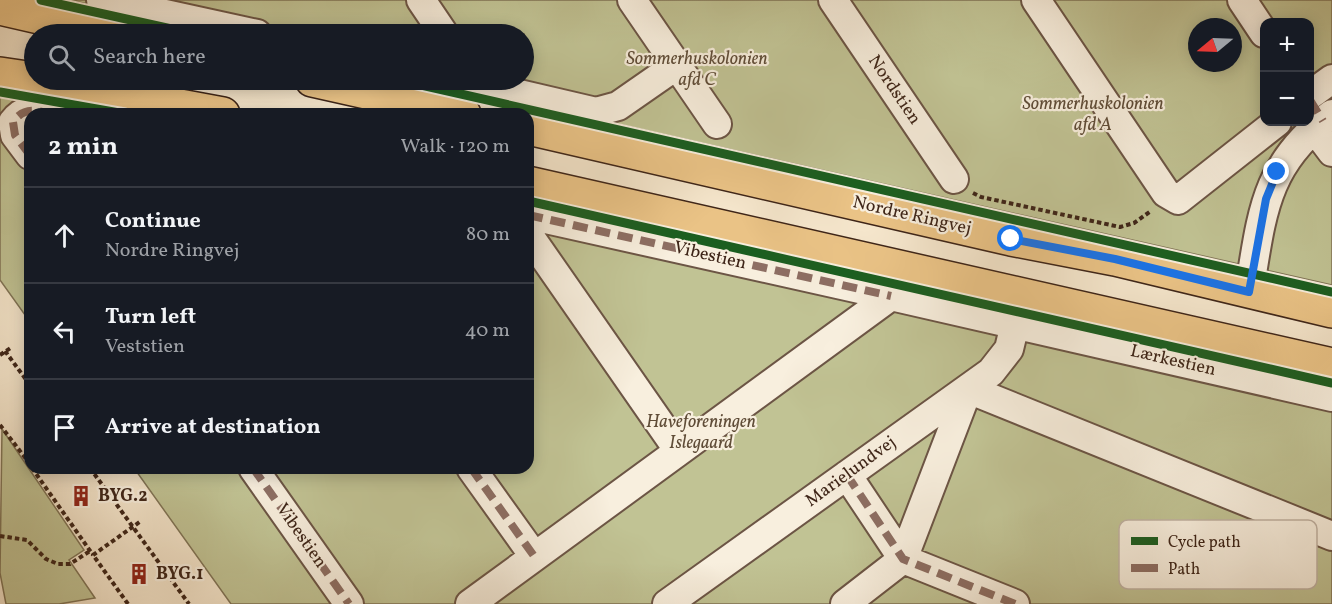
<!DOCTYPE html>
<html lang="en">
<head>
<meta charset="utf-8">
<style>
	:root { --surface:#171b24; --page:#242831; --text:#f1f3f6; --muted:#9ea1a6; --line:#363941 }
	body { margin:0; font-family:Vollkorn,serif; background:var(--page); color:var(--text) }
	.controls { position:absolute; right:18px; top:18px; display:grid; overflow:hidden; border-radius:12px; box-shadow:0 3px 15px #0003 }
	.controls button { width:54px; height:54px; display:grid; place-items:center; padding:0; border:0; border-bottom:2px solid var(--line); background:var(--surface); color:var(--text); font:30px sans-serif }
	.compass { position:absolute; left:1188px; top:18px; width:54px; height:54px; border-radius:50%; background:var(--surface); box-shadow:0 3px 15px #0003; rotate:251deg }
	.stop { position:absolute; width:18px; height:18px; margin:-14px; border:4px solid #1a73e8; border-radius:50%; background:#fff }
	.stop.end { background:#1a73e8; border-color:#fff; box-shadow:0 2px 6px #0008 }
	.list { margin:0; padding:0; list-style:none }
	h2 { display:flex; justify-content:space-between; align-items:center; height:78px; margin:0; padding:0 24px; font-size:26px }
	h2 small { font-size:20px; font-weight:400; color:var(--muted) }
	.list li { display:grid; grid-template-columns:39px 1fr auto; gap:18px; align-items:center; box-sizing:border-box; height:96px; padding:0 24px; border-top:2px solid var(--line) }
	.list b { display:block; font-size:22px; white-space:nowrap }
	.list p { margin:0; font-size:20px; white-space:nowrap; color:var(--muted) }
	.list em { font-size:20px; font-style:normal; color:var(--muted) }
	.icon { flex:none; width:33px; height:33px; fill:none; stroke:currentColor; stroke-width:2; stroke-linecap:round; stroke-linejoin:round }
	.map { position:relative; flex:none; width:1332px; height:604px; overflow:hidden }
	.search { position:absolute; background:var(--surface); box-shadow:0 3px 15px #0003; left:24px; top:24px; width:510px; height:66px; display:flex; align-items:center; gap:15px; box-sizing:border-box; padding:0 21px; border-radius:33px; color:var(--muted); font-size:22px }
	.panel { position:absolute; background:var(--surface); box-shadow:0 3px 15px #0003; left:24px; top:108px; width:510px; height:366px; border-radius:18px }
	.map>svg:first-child { display:block }
</style>
</head>
<body>
<div class="map">
<svg width="1332" height="604" viewBox="0 0 1332 604">
	<rect width="100%" height="100%" fill="#f5e6cc"/>
	<filter id="stains"><feTurbulence type="fractalNoise" baseFrequency=".00333" numOctaves="4"/><feColorMatrix values="0 0 0 0 .2 0 0 0 0 .09 0 0 0 0 .02 0 0 0 .5 -.17"/></filter>
	<radialGradient id="worn" r=".72"><stop offset=".6" stop-color="#630" stop-opacity="0"/><stop offset="1" stop-color="#630" stop-opacity=".3"/></radialGradient>
	<path fill="#c1c394" stroke="#807456" stroke-width="1.5" fill-rule="evenodd" d="M70,0h1262v285l-910,-205h102v-46h-302zM1264,22h46v100h-46zM1197,27h36v36h-36z
		M0,97l87,17h-57v208l-30,-42z
		M528,216l804,187v201h-1101l-97,-136h394z
		M2,429l82,121 -15,10 26,38 -36,6h-53l-6,-31z"/>
	<g fill="none" stroke-linecap="round" stroke-linejoin="round">
		<defs>
			<path id="minor" d="M101,0l156,34
				M421,0l23,34
				M632,0l85,124
				M833,0l121,179
				M1036,0l130,193 12,7 99,-78
				M1242,0l22,33
				M459,80l137,32 22,-6 59,-41
				M1310,95l22,-16
				M1314,128l18,24
				M30,155l-15,-20 -2,-13c12,-16 22,-11 40,-8
				M528,215l363,81
				M528,234l151,217
				M1249,292c13,-78 15,-128 83,-178
				M253,468l96,136
				M471,468l63,88
				M847,475l56,84 112,45
				M470,604l421,-308 441,101
				M667,604l324,-232 18,-23 6,-25
				M845,604l58,-45 65,-170 364,147"/>
			<path id="major" d="M0,8l113,26
				M0,74l34,5
				M39,80l184,34
				M312,80l152,34
				M528,128l483,111 104,20 217,52
				M528,183l804,182"/>
		</defs>
		<use href="#minor" stroke="#6c5545" stroke-width="32"/>
		<use href="#major" stroke="#3e2518" stroke-width="36"/>
		<path stroke="#3e2518" stroke-width="4" stroke-dasharray="4.5 3" stroke-linecap="butt" d="M973,193l8,4 139,30 14,-4 17,-12
			M5,351l25,34
			M0,355l12,-8
			M0,425l30,39
			M32,468l61,87
			M90,468l99,136
			M0,536l27,4 19,19 12,5h12l20,-13
			M128,604l-35,-49 48,-34"/>
		<use href="#minor" stroke="#f8efde" stroke-width="28"/>
		<use href="#major" stroke="#eac386" stroke-width="33"/>
		<path stroke="#8d6e63" stroke-width="8" stroke-dasharray="15 8" stroke-linecap="butt" d="M1310,100l13,21
			M30,155l-15,-20 -2,-13c12,-16 22,-11 40,-8
			M528,215l363,81
			M253,468l96,136
			M471,468l63,88
			M847,475l56,84 112,45"/>
		<defs>
			<path id="cycleway" d="M41,0l153,34
				M399,80l933,212
				M0,92l125,22
				M528,201l804,182"/>
		</defs>
		<use href="#cycleway" stroke="#f8efde" stroke-width="13"/>
		<use href="#cycleway" stroke="#1b5e20" stroke-width="9"/>
	</g>
	<g fill="none" stroke-linecap="round" stroke-linejoin="round">
		<path stroke="#1a73e8" stroke-width="8" d="M1011,239l104,20 134,33 17,-93 11,-27"/>
	</g>
	<defs>
		<symbol id="building-bare" viewBox="-9 -9 18 18"><path d="M-4-6H4V6H1V3H-1V6H-4ZM-2.5-4.3h1.7v1.8h-1.7ZM.8-4.3h1.7v1.8H.8ZM-2.5-1h1.7V.8h-1.7ZM.8-1h1.7V.8H.8Z" fill="#8f2418" stroke="#f8efde" stroke-width="2.5" paint-order="stroke"/></symbol>
	</defs>
	<g fill-rule="evenodd">
		<use href="#building-bare" x="66" y="481" width="30" height="30"/>
		<use href="#building-bare" x="124" y="559" width="30" height="30"/>
	</g>
	<g text-anchor="middle" dominant-baseline="central" stroke-width="4.5" stroke-linejoin="round" paint-order="stroke">
		<g font-size="18" font-style="italic" fill="#5f4c37" stroke="#f8efde">
			<text x="697" y="59">Sommerhuskolonien<tspan x="697" dy="21">afd C</tspan></text>
			<text x="1093" y="104">Sommerhuskolonien<tspan x="1093" dy="21">afd A</tspan></text>
			<text x="701" y="422">Haveforeningen<tspan x="701" dy="21">Islegaard</tspan></text>
		</g>
		<g font-size="18" fill="#3e2518" stroke="#f8efde">
			<text transform="translate(894 90) rotate(56)">Nordstien</text>
			<text transform="translate(912 216) rotate(13)">Nordre Ringvej</text>
			<text transform="translate(710 256) rotate(13)">Vibestien</text>
			<text transform="translate(1173 361) rotate(13)">Lærkestien</text>
			<text transform="translate(851 472) rotate(-36)">Marielundvej</text>
			<text transform="translate(301 536) rotate(55)">Vibestien</text>
		</g>
		<g font-size="18" font-weight="bold" fill="#3e2518" stroke="#f8efde" text-anchor="start">
			<text x="98" y="496">BYG.2</text>
			<text x="156" y="574">BYG.1</text>
		</g>
	</g>
	<rect x="1119" y="520" width="198" height="69" rx="9" fill="#f8efde" stroke="#c0b2a3" stroke-width="1.5"/>
	<rect x="1131" y="537" width="27" height="8" fill="#1b5e20"/>
	<rect x="1131" y="564" width="27" height="8" fill="#8d6e63"/>
	<g font-size="16" fill="#3e2518">
		<text x="1168" y="547">Cycle path</text>
		<text x="1168" y="574">Path</text>
	</g>
	<rect width="100%" height="100%" filter="url(#stains)"/>
	<rect width="100%" height="100%" fill="url(#worn)"/>
</svg>
<div class="controls">
<button>+</button>
<button>−</button>
</div>
<svg class="compass" viewBox="-18 -18 36 36"><path d="M0-13l5 13h-10z" fill="#e53935"/><path d="M0 13l5-13h-10z" fill="#9ea1a6"/></svg>
<div class="stop" style="left:1011px;top:239px"></div>
<div class="stop end" style="left:1277px;top:172px"></div>
<div class="search"><svg class="icon" aria-label="search" viewBox="0 0 24 24"><circle cx="10" cy="10" r="6"/><path d="M15 15l6 6"/></svg>Search here</div>
<section class="panel">
<h2>2 min<small>Walk · 120 m</small></h2>
<ul class="list">
<li><svg class="icon" aria-label="ahead" viewBox="0 0 24 24"><path d="M12 20V5M6 11l6-6 6 6"/></svg><div><b>Continue</b><p>Nordre Ringvej</p></div><em>80 m</em></li>
<li><svg class="icon" aria-label="left" viewBox="0 0 24 24"><path d="M17 20v-9H6M10 6l-5 5 5 5"/></svg><div><b>Turn left</b><p>Veststien</p></div><em>40 m</em></li>
<li><svg class="icon" aria-label="arrive" viewBox="0 0 24 24"><path d="M6 21V4h12l-3 4 3 4H6"/></svg><div><b>Arrive at destination</b></div></li>
</ul>
</section>
</div>
</body>
</html>
